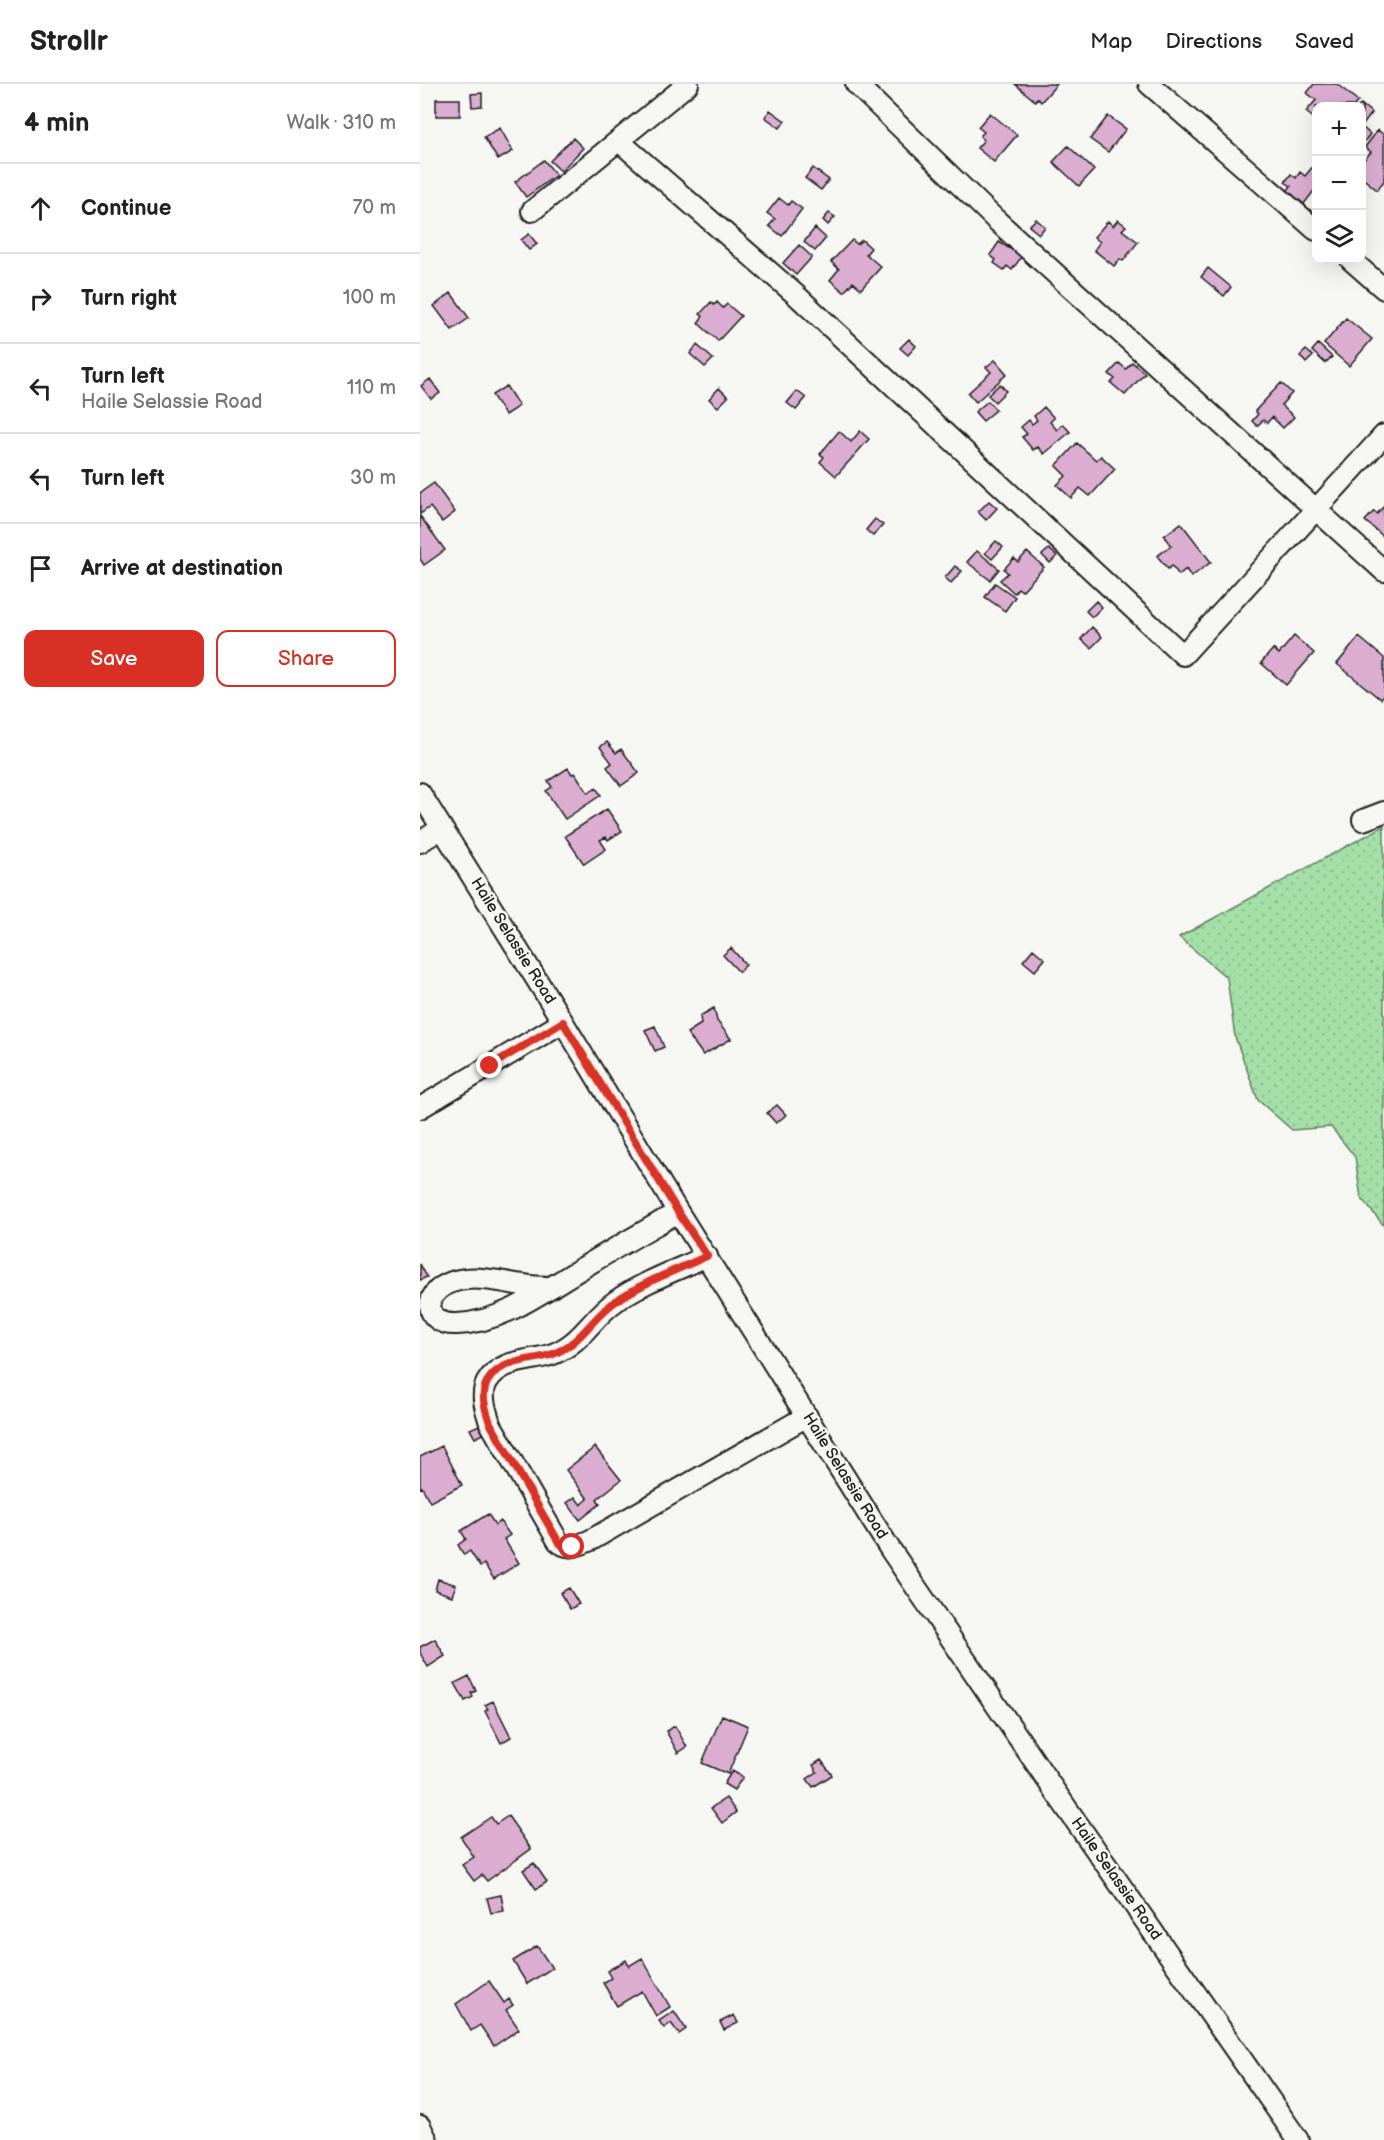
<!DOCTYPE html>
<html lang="en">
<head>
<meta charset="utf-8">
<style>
	:root { --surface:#fff; --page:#f6f6f6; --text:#222; --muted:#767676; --line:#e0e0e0; --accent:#d93025 }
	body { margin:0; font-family:"Balsamiq Sans",sans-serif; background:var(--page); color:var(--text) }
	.controls { position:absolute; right:18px; top:18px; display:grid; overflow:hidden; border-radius:12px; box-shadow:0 6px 24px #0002 }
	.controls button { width:54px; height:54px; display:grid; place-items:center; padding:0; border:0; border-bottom:2px solid var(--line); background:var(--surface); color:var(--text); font:30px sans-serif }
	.stop { position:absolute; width:18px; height:18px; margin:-14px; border:4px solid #d93025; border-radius:50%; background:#fff }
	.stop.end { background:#d93025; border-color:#fff; box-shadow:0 2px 6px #0008 }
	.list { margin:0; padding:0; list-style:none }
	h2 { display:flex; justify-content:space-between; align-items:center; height:78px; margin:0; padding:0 24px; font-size:26px }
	h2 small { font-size:20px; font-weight:400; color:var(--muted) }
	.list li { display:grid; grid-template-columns:39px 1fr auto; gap:18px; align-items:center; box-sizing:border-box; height:90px; padding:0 24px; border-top:2px solid var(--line) }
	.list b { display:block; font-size:22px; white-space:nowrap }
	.list p { margin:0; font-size:20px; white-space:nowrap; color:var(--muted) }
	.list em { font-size:20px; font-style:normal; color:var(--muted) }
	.actions { display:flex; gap:12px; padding:18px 24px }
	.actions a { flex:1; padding:14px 0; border:2px solid var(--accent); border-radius:12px; text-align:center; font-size:21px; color:var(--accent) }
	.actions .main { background:var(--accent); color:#fff }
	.icon { flex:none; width:33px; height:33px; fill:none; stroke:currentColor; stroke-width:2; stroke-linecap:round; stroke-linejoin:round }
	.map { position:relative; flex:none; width:964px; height:2056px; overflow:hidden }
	header { display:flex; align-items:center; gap:36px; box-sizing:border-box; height:84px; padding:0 30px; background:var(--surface); border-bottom:2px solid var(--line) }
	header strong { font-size:28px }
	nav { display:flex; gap:33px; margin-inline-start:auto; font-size:21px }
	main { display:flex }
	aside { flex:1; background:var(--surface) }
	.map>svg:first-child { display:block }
</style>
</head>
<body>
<header>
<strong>Strollr</strong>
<nav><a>Map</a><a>Directions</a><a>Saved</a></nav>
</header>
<main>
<aside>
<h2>4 min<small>Walk · 310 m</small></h2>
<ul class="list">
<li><svg class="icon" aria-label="ahead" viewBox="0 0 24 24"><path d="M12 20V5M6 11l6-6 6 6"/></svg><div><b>Continue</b></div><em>70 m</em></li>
<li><svg class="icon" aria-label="right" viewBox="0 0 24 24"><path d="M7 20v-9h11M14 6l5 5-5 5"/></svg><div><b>Turn right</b></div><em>100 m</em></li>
<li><svg class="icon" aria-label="left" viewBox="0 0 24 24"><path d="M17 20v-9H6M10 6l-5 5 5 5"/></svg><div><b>Turn left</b><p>Haile Selassie Road</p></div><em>110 m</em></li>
<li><svg class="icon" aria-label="left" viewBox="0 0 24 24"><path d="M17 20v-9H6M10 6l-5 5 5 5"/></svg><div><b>Turn left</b></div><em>30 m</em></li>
<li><svg class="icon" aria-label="arrive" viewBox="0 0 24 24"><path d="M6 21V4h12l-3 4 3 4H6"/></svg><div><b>Arrive at destination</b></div></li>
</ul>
<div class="actions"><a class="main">Save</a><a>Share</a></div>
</aside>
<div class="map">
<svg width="964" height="2056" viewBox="0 0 964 2056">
	<defs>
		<pattern id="grass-dots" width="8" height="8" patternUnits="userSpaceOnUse" patternTransform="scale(1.5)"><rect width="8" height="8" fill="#a3dfa6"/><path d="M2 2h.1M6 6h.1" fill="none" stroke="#8cbf8e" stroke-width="1.8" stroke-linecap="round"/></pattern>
	</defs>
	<rect width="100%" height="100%" fill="#f6f6f2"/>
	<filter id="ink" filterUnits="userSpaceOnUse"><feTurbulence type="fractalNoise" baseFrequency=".0167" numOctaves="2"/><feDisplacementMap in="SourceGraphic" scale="12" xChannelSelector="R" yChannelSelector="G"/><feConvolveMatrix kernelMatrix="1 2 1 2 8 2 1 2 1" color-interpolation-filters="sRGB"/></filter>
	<g filter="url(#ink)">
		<path fill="url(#grass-dots)" stroke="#607e61" stroke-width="1.5" d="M964,742v400l-23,-28 -6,-41 -24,-30 -39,3 -34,-30 -23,-63 -8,-59 -48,-41z"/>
		<path fill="#dbaed1" stroke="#1c1c1c" stroke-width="1.5" d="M595,0h42l-16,18 -4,-4 -2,3z
			M894,0h23l21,17 -4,5h-38v14l-10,-8 10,-12 -9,-7z
			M62,9v13l-10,1 -1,-13z
			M16,15h24v17h-24z
			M941,20l11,9 -10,13v-20h-3z
			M350,26l15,11 -5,7 -15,-11z
			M570,29l27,22 -23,27 -17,-14 7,-8 -4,-4 4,-4 -6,-5z
			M688,32l18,13 -18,23 -18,-13z
			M942,43l8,7 -8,11z
			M80,44l13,23 -15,9 -14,-23z
			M958,46l6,5v46l-7,9 -12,-10 -3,4v-24l1,1 8,-9 -6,-5z
			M153,54l10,10 -22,23 -11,-10z
			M648,62l26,24 -15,16 -26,-24z
			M124,76l12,15 -30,22 -11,-15z
			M895,80l1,24 -12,16 -17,-13 4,-5 -6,-4 6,-8 5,4 4,-6 5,4z
			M393,84l16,12 -8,10 -16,-12z
			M359,114l9,7 3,-4 11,8 -20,27 -13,-10 6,-7 -8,-6z
			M409,129l6,4 -7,8 -5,-5z
			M616,135l9,8 -6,7 -10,-8z
			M698,136l8,6 -4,4 16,12 -15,19 -3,-2 -6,7 -20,-16 6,-8 -6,-5 14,-16 5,5z
			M395,144l11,10 -11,13 -11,-9z
			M109,150l8,10 -8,6 -8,-10z
			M432,156l5,4 5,-4 9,8 -5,6 15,13 -20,22 -8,-7 -9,10 -14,-12 9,-11 -8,-7z
			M579,158l23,14 -10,14 -5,-4 -3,4 -10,-7 2,-3 -6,-5z
			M379,161l13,12 -16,18 -13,-12z
			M788,184l23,19 -7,9 -23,-19z
			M31,209l18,25 -17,12 -18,-24z
			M291,218l3,3 3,-3 6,6 4,-4 14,12 -23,25 -20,-18 5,-7 -3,-2z
			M926,234l26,21 -23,27 -25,-22z
			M489,255l7,7 -8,9 -8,-7z
			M898,260l14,13 -7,6 -13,-12z
			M277,261l16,14 -8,8 -15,-13z
			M886,266l7,6 -7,7 -6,-7z
			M575,276l12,14 -31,28 -8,-9 23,-21 -5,-5z
			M712,278l13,11 -20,22 -14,-12 4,-4 -6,-5 10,-11 7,6z
			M10,295l10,14 -9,6 -10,-13z
			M861,299l11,10 -11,12 13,12 -11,11 -11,-11 -5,6 -4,-3 -6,6 -5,-5 6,-7 -3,-3z
			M580,300l6,7 -11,11 -7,-7z
			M86,302l13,20 -14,9 -13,-20z
			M299,304l9,9 -10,10 -9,-8z
			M377,307l9,7 -10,12 -9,-7z
			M568,317l8,9 -13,11 -8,-9z
			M624,323l10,11 -4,4 7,8 6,-6 7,8 -26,22 -6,-7 -5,3 -11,-13 5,-3 -6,-7 8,-7 3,4 5,-4 -3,-4z
			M419,347l12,11 9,-11 9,8 -33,37 -16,-14 4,-5 -4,-3z
			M657,359l19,17 5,-4 14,13 -25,27 -10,-8 -9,10 -14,-13 9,-9 -10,-10z
			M14,399l21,29 -13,10 -12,-15 -10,7v-21z
			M569,417l8,7 -11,12 -8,-8z
			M964,422v31l-19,-16 9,-10 3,3z
			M0,432l25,34 -21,15 -4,-6z
			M455,435l8,6 -10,11 -7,-6z
			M761,439l30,39 -20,15 -5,-8 -7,6 -7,-9 -4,3 -11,-13 14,-10 -7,-10z
			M576,457l7,6 -11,12 -7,-6z
			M629,465l8,7 -7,7 -8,-8z
			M557,467l22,18 -9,11 -23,-18z
			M607,468l17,15 -22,24 -4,-3 -4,5 -14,-13 8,-7 -4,-4 10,-11 4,4z
			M535,482l7,5 -11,12 -6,-5z
			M575,499l20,14 -10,14 -20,-14z
			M676,517l6,6 -10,10 -6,-6z
			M672,543l10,10 -11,11 -10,-9z
			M874,552l20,17 -28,32 -25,-22 12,-14 6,5z
			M939,553l25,21v37l-4,4 -43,-35z
			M187,658l9,11 5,-4 18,24 -18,13 -14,-19 5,-4 -12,-16z
			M148,684l4,6 3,-1 13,20 8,-5 5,7 -36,24 -19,-28 6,-4 -4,-6z
			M187,725l15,22 -14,9 -2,-3 -6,3 6,9 -22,15 -19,-28z
			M311,864l15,17 -7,7 -16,-17z
			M613,865l12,10 -10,12 -12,-10z
			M294,924l3,13 14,18 -28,16 -16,-22 14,-9 -1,-8z
			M235,942l9,21 -9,4 -10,-21z
			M357,1021l9,10 -10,8 -9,-10z
			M0,1180l7,13 -7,3z
			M64,1339l4,9 -13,6 -5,-9z
			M22,1362l20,39 -32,17 -8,-15 -2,1v-31z
			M175,1363l26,33 -24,19 3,5 -20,16 -13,-17 8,-6 6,8 7,-6 -22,-29z
			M68,1430l7,11 5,-4 10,14 -6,4 15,24 -25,16 -10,-15 -4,3 -10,-16 -6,4 -6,-10 8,-6 -5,-8z
			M18,1495l18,6 -4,11 -17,-6z
			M149,1504l10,16 -9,5 -10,-16z
			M15,1555l10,17 -17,11 -8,-14v-6z
			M49,1592l7,15 -5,2 2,4 -8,4 -10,-18z
			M73,1617l18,36 -10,6 -16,-32 3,-2 -3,-4z
			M302,1631l26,11 -20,48 -26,-11z
			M255,1642l12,21 -9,6 -12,-22z
			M401,1676l11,15 -19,12 -6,-8 10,-7 -4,-7z
			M312,1687l11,6 -9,13 -10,-6z
			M306,1714l10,14 -14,11 -11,-15z
			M88,1732l23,33 -44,32 -5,-6 -8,6 -12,-16 12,-8 -13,-20 30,-20 5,7z
			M114,1779l13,19 -11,7 -13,-19z
			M81,1811l3,16 -13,2 -4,-15z
			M117,1862l15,22 -25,16 -14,-23z
			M222,1874l28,49 -14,9 -14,-25 -25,15 -14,-23 8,-5 -4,-7 19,-11 3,6z
			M69,1897l15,22 5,-4 4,6 -7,5 13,19 -25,17 -14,-21 -9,6 -15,-27z
			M254,1927l12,18 -7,5 -8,-11 -7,5 -5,-7z
			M314,1931l4,8 -14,7 -4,-8z"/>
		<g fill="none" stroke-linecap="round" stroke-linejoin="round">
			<defs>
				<path id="minor" d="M436,0l139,135 389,352
					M729,0l167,146
					M199,57l176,153 388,361 201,-220
					M112,127l156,-127
					M931,176l33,29
					M0,709l143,229 115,190 212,337 164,241 244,350
					M943,736l21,-8
					M0,758l22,-14
					M0,1024l143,-86
					M287,1172c-30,14 -64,26 -91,45 -25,17 -33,41 -63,53 -22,8 -52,4 -66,28 -7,13 -1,28 3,41l68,118c10,10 21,4 33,-1l216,-124
					M132,1203c-10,0 -19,0 -28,-2 -24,-3 -48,-11 -72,-3 -32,11 -27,44 5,42 48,-2 87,-34 127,-57 31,-19 63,-37 94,-55
					M0,2042l7,14"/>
			</defs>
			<use href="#minor" stroke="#1c1c1c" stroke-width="24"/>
			<use href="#minor" stroke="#f6f6f2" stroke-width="20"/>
		</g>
	</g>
	<g fill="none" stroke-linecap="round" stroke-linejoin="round" filter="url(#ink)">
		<path stroke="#d93025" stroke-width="8" d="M70,982l73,-44 115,190 29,44c-30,14 -64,26 -91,45 -25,17 -33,41 -63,53 -22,8 -52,4 -66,28 -7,13 -1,28 3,41l68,118 5,5 9,1"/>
	</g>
	<g text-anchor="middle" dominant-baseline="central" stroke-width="5" stroke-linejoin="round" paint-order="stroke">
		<g font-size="16" fill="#1c1c1c" stroke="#f6f6f2">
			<text transform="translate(93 857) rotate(58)">Haile Selassie Road</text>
			<text transform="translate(425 1392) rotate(58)">Haile Selassie Road</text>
			<text transform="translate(696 1795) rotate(55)">Haile Selassie Road</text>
		</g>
	</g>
</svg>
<div class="controls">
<button>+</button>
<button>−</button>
<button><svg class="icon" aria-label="layers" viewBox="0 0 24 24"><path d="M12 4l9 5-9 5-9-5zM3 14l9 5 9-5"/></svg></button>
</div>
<div class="stop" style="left:152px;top:1463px"></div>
<div class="stop end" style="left:70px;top:982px"></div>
</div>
</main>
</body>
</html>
